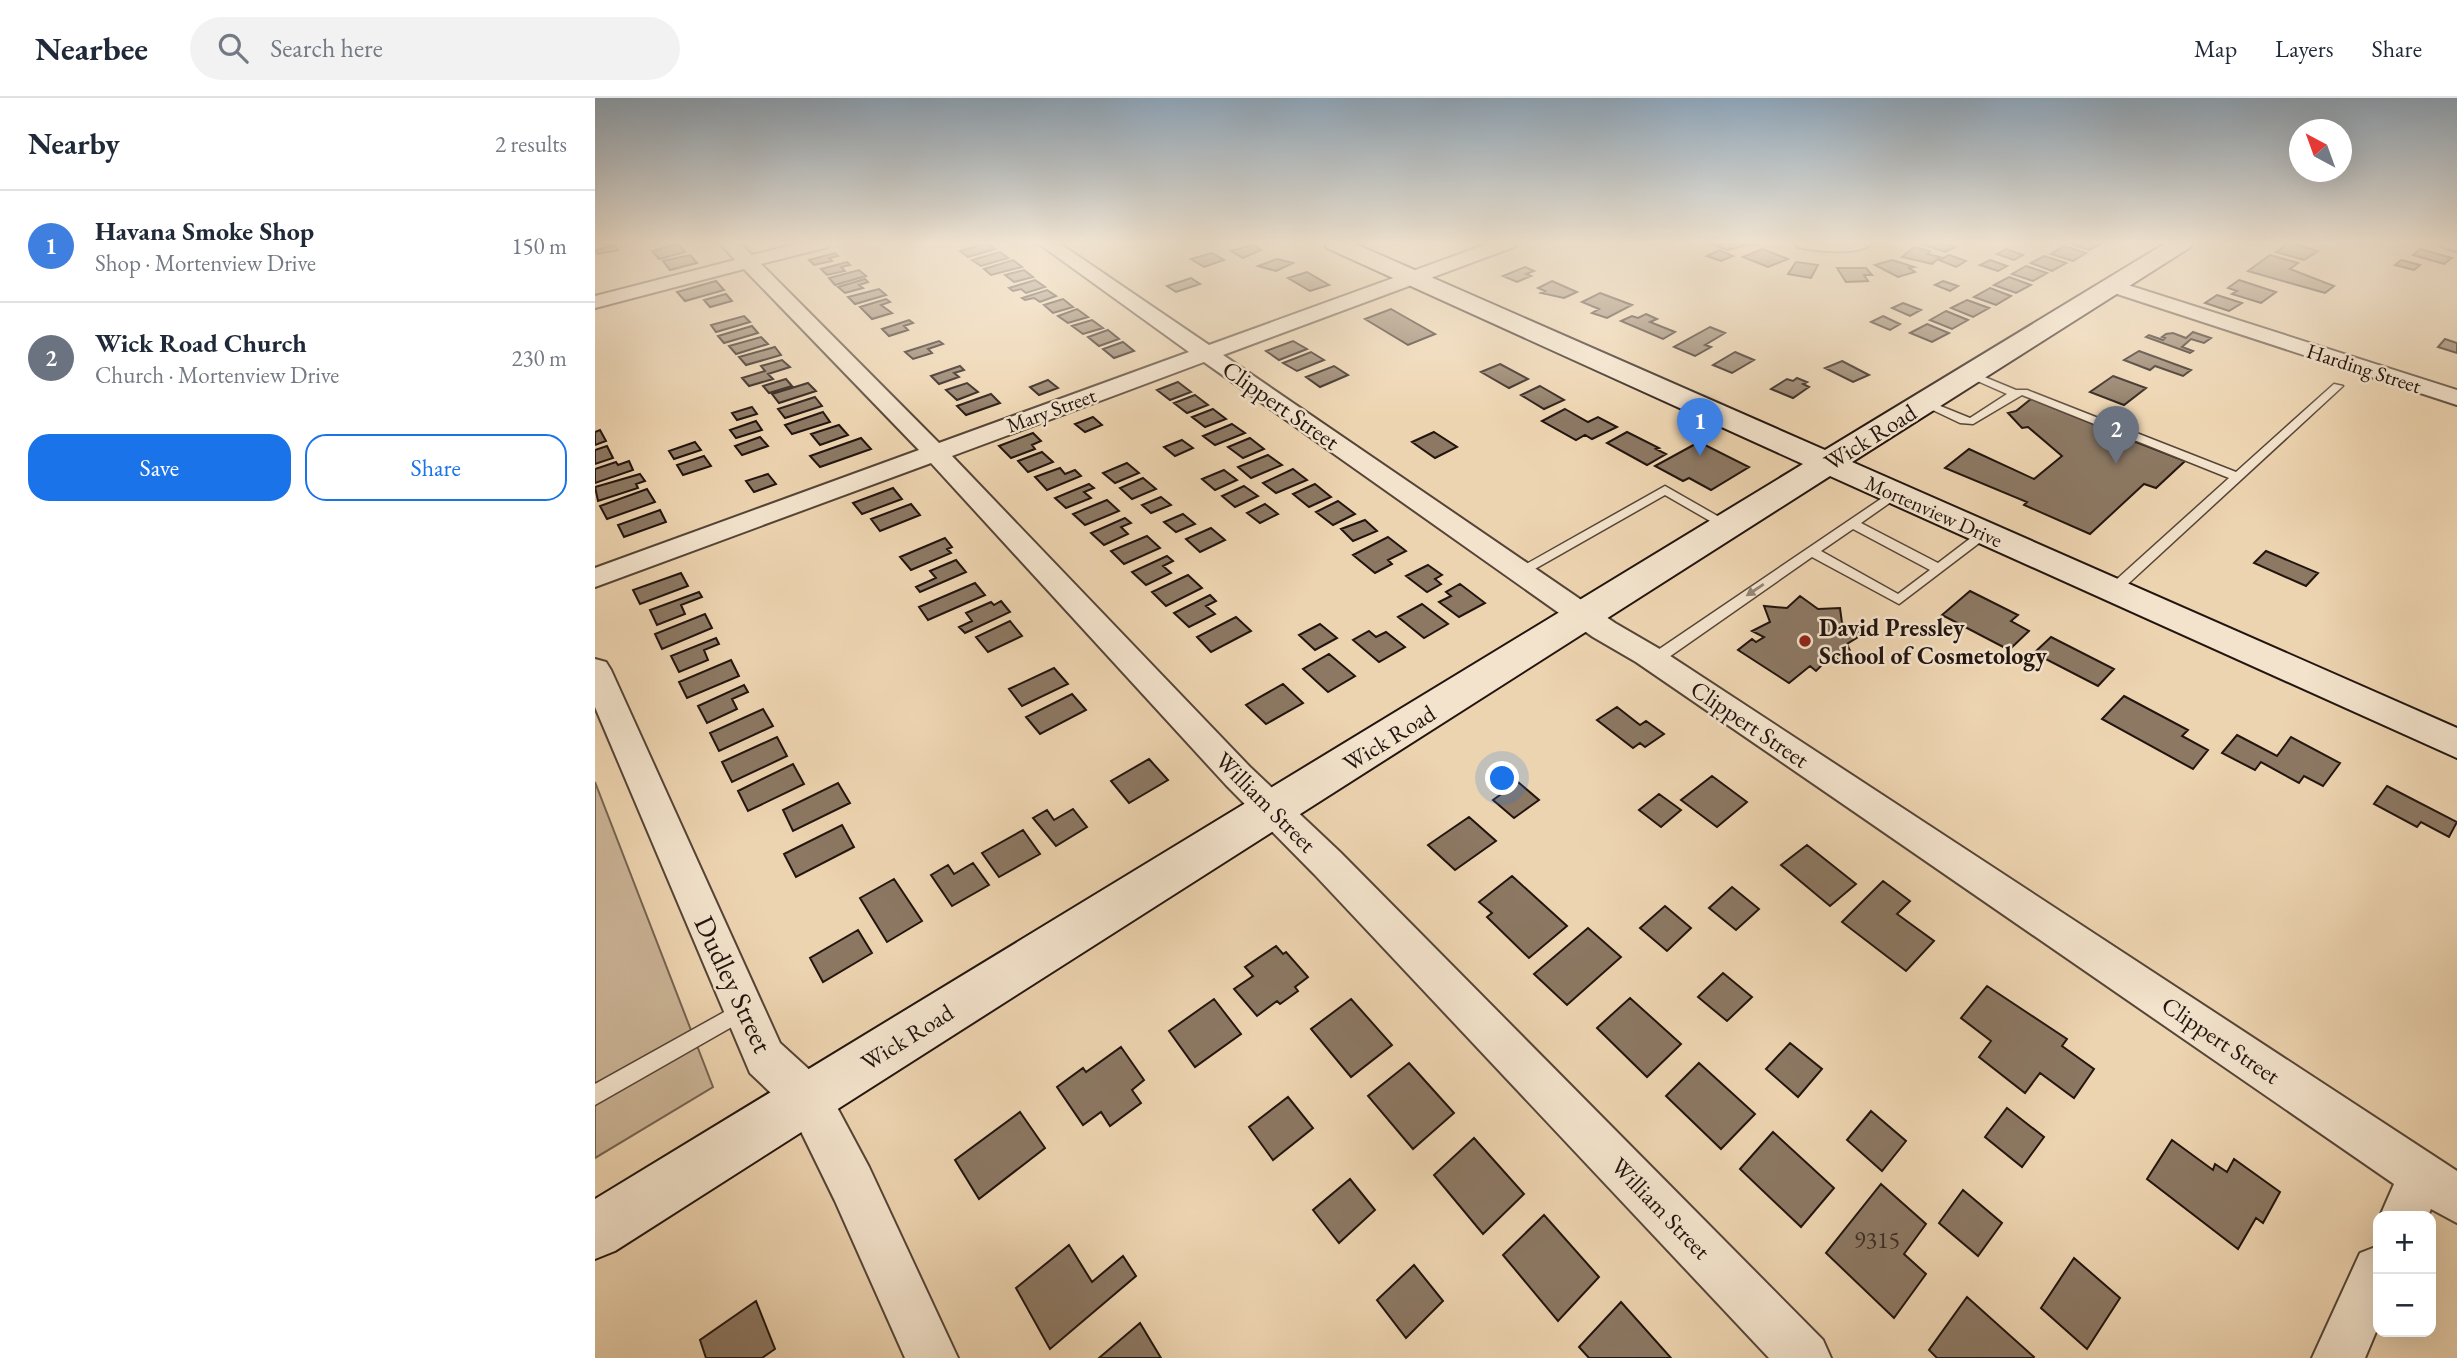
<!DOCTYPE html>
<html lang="en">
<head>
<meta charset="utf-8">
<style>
	:root { --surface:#fff; --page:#f2f2f3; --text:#1f2937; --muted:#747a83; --line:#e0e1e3; --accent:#1a73e8 }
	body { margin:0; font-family:"EB Garamond",serif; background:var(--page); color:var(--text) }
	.controls { position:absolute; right:21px; bottom:21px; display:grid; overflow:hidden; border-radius:14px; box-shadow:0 7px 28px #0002 }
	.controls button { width:63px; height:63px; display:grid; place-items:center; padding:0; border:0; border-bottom:2px solid var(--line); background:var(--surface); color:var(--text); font:35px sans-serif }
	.compass { position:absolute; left:1694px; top:21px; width:63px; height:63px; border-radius:50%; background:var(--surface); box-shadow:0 7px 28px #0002; rotate:319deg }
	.you { position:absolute; left:908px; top:681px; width:24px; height:24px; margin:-18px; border:5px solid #fff; border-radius:50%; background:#1a73e8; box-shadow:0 0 0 10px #1a73e833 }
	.badge { display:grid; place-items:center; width:46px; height:46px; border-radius:50%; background:var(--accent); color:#fff; font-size:23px; font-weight:700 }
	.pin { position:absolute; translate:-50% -58px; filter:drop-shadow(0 2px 4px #0008) }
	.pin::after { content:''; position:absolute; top:37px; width:24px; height:21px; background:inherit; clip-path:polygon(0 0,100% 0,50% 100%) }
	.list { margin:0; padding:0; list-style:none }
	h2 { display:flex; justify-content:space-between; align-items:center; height:91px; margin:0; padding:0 28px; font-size:30px }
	h2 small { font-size:23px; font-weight:400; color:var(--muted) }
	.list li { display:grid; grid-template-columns:46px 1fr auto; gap:21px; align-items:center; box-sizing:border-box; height:112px; padding:0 28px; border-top:2px solid var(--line) }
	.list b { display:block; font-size:26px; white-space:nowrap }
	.list p { margin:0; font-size:23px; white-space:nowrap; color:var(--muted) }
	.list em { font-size:23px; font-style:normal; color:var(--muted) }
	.actions { display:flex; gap:14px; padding:21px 28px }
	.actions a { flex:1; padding:16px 0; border:2px solid var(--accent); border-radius:21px; text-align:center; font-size:24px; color:var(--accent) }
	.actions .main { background:var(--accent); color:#fff }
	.icon { flex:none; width:38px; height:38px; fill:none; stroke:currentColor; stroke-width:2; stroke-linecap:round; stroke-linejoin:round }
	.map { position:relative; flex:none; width:1862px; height:1260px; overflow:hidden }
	header { display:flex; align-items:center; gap:42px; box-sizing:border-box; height:98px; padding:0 35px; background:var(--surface); border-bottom:2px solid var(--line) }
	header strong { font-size:33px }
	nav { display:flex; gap:38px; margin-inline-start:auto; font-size:24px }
	.search { width:490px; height:63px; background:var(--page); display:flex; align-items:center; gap:18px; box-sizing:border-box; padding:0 24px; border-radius:38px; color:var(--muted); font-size:26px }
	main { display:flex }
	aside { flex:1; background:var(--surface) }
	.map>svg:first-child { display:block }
</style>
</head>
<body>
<header>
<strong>Nearbee</strong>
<div class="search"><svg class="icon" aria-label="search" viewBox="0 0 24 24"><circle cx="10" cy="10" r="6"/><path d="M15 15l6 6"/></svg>Search here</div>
<nav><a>Map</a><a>Layers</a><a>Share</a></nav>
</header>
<main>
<aside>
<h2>Nearby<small>2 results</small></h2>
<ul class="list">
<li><span class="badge" style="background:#3f7fe0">1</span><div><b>Havana Smoke Shop</b><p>Shop · Mortenview Drive</p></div><em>150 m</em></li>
<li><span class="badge" style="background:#6b7280">2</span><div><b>Wick Road Church</b><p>Church · Mortenview Drive</p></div><em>230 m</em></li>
</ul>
<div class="actions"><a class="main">Save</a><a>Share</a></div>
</aside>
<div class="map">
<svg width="1862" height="1260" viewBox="0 0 1862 1260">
	<rect width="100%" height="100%" fill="#edd4b0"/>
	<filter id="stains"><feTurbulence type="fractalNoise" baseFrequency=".00286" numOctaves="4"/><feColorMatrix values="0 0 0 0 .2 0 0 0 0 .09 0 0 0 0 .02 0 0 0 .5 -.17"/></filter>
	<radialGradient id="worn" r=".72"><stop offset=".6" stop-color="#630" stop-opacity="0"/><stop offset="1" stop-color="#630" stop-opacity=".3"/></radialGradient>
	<path fill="#cab395" stroke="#766452" stroke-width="2" d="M0,684l118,305 -118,71z"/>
	<path fill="#8c7863" stroke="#22140f" stroke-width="2" d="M392,145l8,6 -27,8 -8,-6z
		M1154,145l3,1 -25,6 -16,-6z
		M1324,145h26l11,4 -11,5z
		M1474,145h33l-13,7z
		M1694,145h2l27,8 -14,9 -28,-8z
		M83,146l7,8 -26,7 -7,-8z
		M19,147l4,5 -20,4 -3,-4z
		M657,147l9,5 -18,8 -12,-7z
		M1469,148l22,7 -13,8 -22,-7z
		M1319,149l16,4 -3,3 13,3 -8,7 -30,-7z
		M1167,151l26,10 -20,8 -25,-10z
		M1411,151l17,6 -9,5 -17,-6z
		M1825,151l32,9 -8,6 -31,-9z
		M1124,152l14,6 -12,5 -14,-5z
		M405,154l8,6 -27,8 -9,-6z
		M240,155l3,3 -9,2 3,3 -18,4 -5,-5z
		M617,155l12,7 -20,7 -13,-8z
		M95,157l7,8 -27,7 -7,-9z
		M1354,157l17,6 -10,6 -17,-7z
		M1675,157l28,8 -8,6 44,17 -9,7 -77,-22z
		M1449,158l22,7 -14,8 -21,-8z
		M682,161l16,4 -17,8 -18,-5z
		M418,162l9,7 -31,8 -7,-6z
		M1297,162l22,7 -5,1 6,4 -17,5 -23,-12z
		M1395,162l17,6 -9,5 -18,-6z
		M1806,162l19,5 -6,5 -19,-5z
		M252,164l3,3 -9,2 4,4 -18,4 -6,-6z
		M1201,164l22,3 -7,13 -23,-4z
		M1431,168l21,7 -14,8 -21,-7z
		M930,169l9,4 -8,3 5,2 -14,6 -14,-6z
		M1242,170h29l6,7h-8l4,6 -22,1z
		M264,172l7,6 -31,9 -6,-7z
		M429,172l9,7 -19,5 -9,-7z
		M712,174l22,13 -19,6 -22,-13z
		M1414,179l22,8 -15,8 -22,-8z
		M596,180l9,6 -24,8 -9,-6z
		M270,181l3,3 -9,3 4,3 -18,5 -7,-6z
		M440,182l10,7 -19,6 -5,-4 -8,2 -4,-3z
		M1644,182l37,12 -15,11 -29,-9 5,-3 -9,-3z
		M121,183l8,9 -39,11 -8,-9z
		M957,183l18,8 7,3 -13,6 -23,-5 4,-2 -7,-3z
		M1348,183l15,5 -8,5 -15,-6z
		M1395,190l21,8 -15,9 -22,-8z
		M284,191l7,6 -31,9 -7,-7z
		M452,192l9,6 -16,6 -6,-4 -9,2 -3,-2z
		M1005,195l32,12 -25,13 -15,-5 7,-4 -17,-7z
		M131,196l6,7 -22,6 -6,-7z
		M1622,197l25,8 -13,8 -24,-8z
		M291,201l4,3 -9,3 11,8 -20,6 -12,-12z
		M468,201l10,8 -20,6 -9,-8z
		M1372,202l22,8 -16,9 -22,-9z
		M1308,205l18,7 -11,6 -18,-8z
		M482,211l11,8 -20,6 -10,-7z
		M796,211l44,25 -27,11 -43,-26z
		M1351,213l22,9 -16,9 -22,-9z
		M1051,216l11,5 -7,3 25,10 -12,7 -42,-18 11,-5 6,2z
		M149,218l6,6 -34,10 -5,-7z
		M1288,218l17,8 -10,6 -19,-8z
		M314,222l4,3 -9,3 4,4 -19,6 -7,-7z
		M497,222l11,8 -20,6 -11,-8z
		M1332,226l22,9 -17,9 -22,-9z
		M157,228l6,7 -34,10 -6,-7z
		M1115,229l15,6 -20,12 6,2 -16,9 -21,-9z
		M513,232l11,9 -20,7 -11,-9z
		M1598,234l18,6 -7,5 -13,-4 -9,8 11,4 -3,2 -44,-16 3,-2 14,5 2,-2 -3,-1 4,-3 7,-1 13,5z
		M166,239l7,7 -32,10 -7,-8z
		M1850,241l12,4v10l-19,-6z
		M344,243l4,3 -15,5 4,4 -19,6 -8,-7z
		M698,243l14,8 -28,11 -13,-9z
		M528,244l11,9 -20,7 -11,-9z
		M180,249l6,8 -35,10 -7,-8z
		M1544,253l52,19 -8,6 -28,-10 -5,4 -26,-10z
		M716,254l13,8 -27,11 -14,-8z
		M1140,254l19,8 -22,13 -19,-8z
		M187,262l8,7 -22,7 5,5 -24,7 -7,-8 23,-7 -4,-5z
		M1247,263l27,14 -16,7 -28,-14z
		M905,266l28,15 -19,9 -28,-16z
		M365,268l4,4 -10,3 5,4 -20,7 -8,-8z
		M739,268l14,9 -28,12 -14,-10z
		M1518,278l33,12 -22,17 -34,-13z
		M1202,280l10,4 -4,2 6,3 -16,11 -22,-9 16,-10 6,2z
		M191,281l6,7 -23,7 -6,-7z
		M453,282l10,8 -19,7 -9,-8z
		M583,284l13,10 -21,8 -13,-10z
		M213,285l8,8 -37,12 -7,-9z
		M372,285l11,9 -21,8 -11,-10z
		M945,288l24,14 -20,9 -23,-14z
		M396,296l9,9 -34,12 -9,-9z
		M600,297l13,10 -21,8 -13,-10z
		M220,299l7,9 -37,12 -7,-9z
		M1436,301l99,39 -2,1 57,22 -29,27 -12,-4 -54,50 -66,-29 3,-3 -82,-34 24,-19 65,30 28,-23 -34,-29 -6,1 -14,-15 8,-2z
		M157,309l5,7 -20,6 -5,-7z
		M618,311l13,10 -21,8 -13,-10z
		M970,311l23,13 10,-5 19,10 -25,12 -7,-4 -9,5 -34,-19z
		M228,314l7,10 -38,12 -7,-9z
		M498,319l9,8 -17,7 -10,-8z
		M161,323l6,9 -26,8 -6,-8z
		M637,326l13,9 -30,12 -12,-9z
		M244,327l9,10 -28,10 -9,-11z
		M5,332l6,11 -11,4v-13z
		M839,334l23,15 -22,11 -23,-16z
		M1032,334l32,16 -3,1 10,5 -19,11 -40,-22z
		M438,335l8,8 -9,4 3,4 -24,9 -12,-12z
		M165,339l8,9 -26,9 -7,-9z
		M266,340l10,11 -51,18 -10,-11z
		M655,340l14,11 -21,9 -15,-11z
		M587,342l11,8 -18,8 -11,-9z
		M100,344l6,8 -27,9 -5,-8z
		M1104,344l50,25 -38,23 -22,-12 -6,3 -28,-15z
		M12,348l6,12 -18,6v-14z
		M447,354l11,10 -25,10 -10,-11z
		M673,357l14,10 -31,13 -13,-11z
		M109,358l7,10 -28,9 -6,-10z
		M34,363l4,9 -38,13v-14l21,-7 2,3z
		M532,365l12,10 -24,10 -12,-10z
		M465,370l5,6 10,-4 6,6 -34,14 -12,-13z
		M698,371l14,11 -31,13 -13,-10z
		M629,372l13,10 -22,10 -13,-11z
		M45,376l5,7 -9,3 2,4 -40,13 -3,-14z
		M173,376l8,10 -22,8 -8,-11z
		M548,380l13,11 -24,10 -12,-11z
		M494,386l5,4 -10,4 7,6 -25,10 -11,-10z
		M720,386l16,13 -22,10 -16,-13z
		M649,388l14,10 -23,11 -13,-11z
		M298,390l9,11 -40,15 -9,-11z
		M52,391l8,13 -48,17 -7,-13z
		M566,399l10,8 -20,8 -9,-8z
		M512,402l12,11 -34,14 -12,-11z
		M743,403l17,13 -22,11 -17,-13z
		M316,406l9,11 -40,16 -9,-12z
		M670,406l13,10 -18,9 -13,-10z
		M65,412l6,12 -42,15 -6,-12z
		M588,416l12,10 -19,8 -12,-10z
		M530,420l6,5 -10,4 7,7 -24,11 -13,-12z
		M770,422l12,11 -24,10 -12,-12z
		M616,430l14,12 -25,12 -14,-13z
		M552,438l13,12 -36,16 -13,-13z
		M793,439l18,14 -18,9 4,4 -17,9 -22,-18z
		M350,440l7,9 -5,2 4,4 -40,17 -11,-13z
		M1671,453l52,22 -12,13 -52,-23z
		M572,458l6,5 -10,5 8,7 -25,12 -14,-13z
		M361,462l10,12 -46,20 -4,-5 20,-9 -6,-7z
		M833,467l14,10 -7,4 6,5 -14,8 -21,-16z
		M86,475l7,13 -48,18 -7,-14z
		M593,477l14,13 -36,18 -14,-14z
		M380,485l10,12 -57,25 -9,-13z
		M865,486l25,19 -26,14 -20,-15 12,-6 -5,-4z
		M1375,493l48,24 -7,6 18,10 -20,19 -67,-35z
		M104,494l3,5 -21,8 4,9 -28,11 -7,-15z
		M615,497l6,6 -10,5 9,8 -26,13 -15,-14z
		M1205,498l18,13 22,-1 2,15 21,11 -16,10 7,16 -25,-2 -13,13 -6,-5 -21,17 -51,-33 14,-11 4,3 8,-5 -12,-6 18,-9 -6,-16 23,2z
		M406,503l9,11 -45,21 -6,-6 13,-6 -6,-8 25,-11 3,3z
		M827,506l26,20 -24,14 -26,-21z
		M110,516l7,14 -50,21 -7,-15z
		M641,519l15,14 -40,21 -14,-15z
		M415,523l12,15 -34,16 -12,-15z
		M725,526l17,14 -22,12 -16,-15z
		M774,533l7,6 10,-5 19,15 -26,15 -26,-22z
		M1456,539l63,32 -16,17 -64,-33z
		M121,540l3,6 -15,6 4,10 -29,12 -8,-16z
		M734,556l26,22 -27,16 -25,-23z
		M136,562l8,16 -52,22 -8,-16z
		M459,570l14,16 -46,22 -13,-17z
		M688,586l20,19 -37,21 -20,-19z
		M149,587l4,7 -16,7 5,10 -30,14 -9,-17z
		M477,596l14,16 -46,24 -14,-17z
		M1529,598l64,34 -6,6 26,14 -15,19 -91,-50z
		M1022,609l23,18 6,-4 18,13 -19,13 -5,-4 -7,5 -36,-28z
		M168,611l10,17 -54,25 -9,-18z
		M1642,637l40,21 14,-19 49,26 -17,23 -19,-10 -5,7 -38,-21 -6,8 -33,-17z
		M182,639l10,19 -55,26 -10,-20z
		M554,661l19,21 -39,23 -18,-22z
		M198,666l11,20 -56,27 -10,-20z
		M1117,678l35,26 -30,25 -36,-27z
		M923,684l21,18 -25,18 -21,-18z
		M243,685l12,20 -57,28 -10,-21z
		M1792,688l70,36 -8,15 -28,-15 -4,5 -43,-23z
		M1064,696l22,16 -20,17 -22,-17z
		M478,711l14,18 -31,19 -23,-28 14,-8 7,10z
		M874,719l27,24 -41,29 -27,-25z
		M247,727l12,22 -58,30 -12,-23z
		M428,732l17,24 -41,23 -17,-24z
		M1212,747l49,39 -26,22 -49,-41z
		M378,765l16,22 -37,21 -21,-31 17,-10 6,9z
		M917,778l55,50 -38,32 -42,-41 5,-4 -13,-11z
		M299,781l28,42 -35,21 -27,-44z
		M1288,783l27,20 -13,13 37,27 -28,30 -64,-49z
		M1137,789l27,22 -23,21 -27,-22z
		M1070,808l26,22 -24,23 -27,-23z
		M993,830l33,29 -54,48 -33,-31z
		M263,832l14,23 -49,29 -13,-24z
		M681,848l7,8 3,-2 22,25 -13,10 3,4 -18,13 -3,-3 -20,15 -23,-27 19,-13 -8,-9z
		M1128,875l29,24 -25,24 -29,-24z
		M1392,888l80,53 -5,7 32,23 -20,29 -34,-25 -15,20 -46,-36 12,-16 -30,-23z
		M1035,900l51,46 -34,33 -50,-49z
		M619,901l27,35 -46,33 -26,-36z
		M756,901l41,46 -41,32 -40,-48z
		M1195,945l32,26 -24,28 -32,-28z
		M526,949l23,33 -12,10 9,13 -31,23 -9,-14 -18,13 -26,-38 26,-19 3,4z
		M814,965l45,50 -41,36 -45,-53z
		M1104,965l56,51 -34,35 -55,-53z
		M693,999l25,31 -40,32 -24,-33z
		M1412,1010l37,29 -22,30 -37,-30z
		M1276,1013l35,30 -24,30 -35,-31z
		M425,1014l25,36 -66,51 -24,-39z
		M1178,1034l61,56 -33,39 -61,-58z
		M879,1040l50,56 -41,40 -49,-59z
		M1577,1042l41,30 2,-6 12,8 7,-13 46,33 -17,31 -7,-5 -18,31 -91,-70z
		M755,1081l25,31 -36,33 -26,-33z
		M1286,1086l45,40 -22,30 22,20 -32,44 -68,-65z
		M1368,1092l39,33 -24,33 -39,-33z
		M949,1117l55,62 -41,44 -55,-66z
		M474,1147l23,37 31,-26 13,20 -86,73 -34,-61z
		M1479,1160l46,40 -33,51 -46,-41z
		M819,1167l29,36 -37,37 -29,-38z
		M1372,1199l67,60 -1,1h-96l-8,-8z
		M161,1203l19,48 -13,9h-56l-6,-18z
		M1026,1204l50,56h-82l-10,-11z
		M545,1225l21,35h-62z"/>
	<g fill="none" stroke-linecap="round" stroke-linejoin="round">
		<defs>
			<path id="lane" d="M1375,273l46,19h11l209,82 98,-88 9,2 -226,208 -5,1 -7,-4 2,-3 122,-110 -207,-83 -49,29 -13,-1 -42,-20 10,-2 42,17 37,-24 -41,-18v-4z
				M1070,388l70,40 -6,4 -5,-1 -59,-34 -139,79h-10l-2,-3z
				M1299,392l4,1v6l-37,26 77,40 42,-32 5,-1 6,4 -92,70 -87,-47 -153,107h-10l-2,-4 2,-4zM1258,431l77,41 -32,24 -77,-43z
				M149,903l7,3 3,6 -3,6 -156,89v-21z"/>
			<path id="street" d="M125,145h19l13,12 48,-12h30l-2,4 -67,17 178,179 250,-91 -151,-109h21l150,102 281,-102h26l-2,4 -291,108 392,268 43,25 799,523v52l-26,-14 -3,7h-48l14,-32 -538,-371 -220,-151 -43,-25 -389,-275 -252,94 298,311 90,85 483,488 8,18h-62l-455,-484 -88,-89 -295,-322 -336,124v-19l324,-118 -175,-181 -149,39v-12l140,-36z
				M1201,145h76c-11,13 -57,8 -74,4z
				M1846,145h16v8l-14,-4z
				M1517,182l345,110v15l-352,-115 -3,-4 3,-4z
				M0,561l11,3 5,8 169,373 44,40 45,84 89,191h-53l-70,-157 -43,-88 -42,-40 -155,-366z
				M1783,1148v81l-13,31h-53l48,-105z"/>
			<path id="secondary" d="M729,145h29l472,207 341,-207h26l-3,5 -337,214 605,266v30l-627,-282 -1215,775 -20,8v-60l1208,-735 -476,-216z"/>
		</defs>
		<use href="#lane" stroke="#554437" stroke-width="3"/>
		<use href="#street" stroke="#554437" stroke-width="4"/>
		<use href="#secondary" stroke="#22140f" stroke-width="4"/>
		<use href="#lane" fill="#f3e3cc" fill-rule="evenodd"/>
		<use href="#street" fill="#f3e3cc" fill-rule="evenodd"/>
		<use href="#secondary" fill="#f3e3cc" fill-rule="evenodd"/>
	</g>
	<defs><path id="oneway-solid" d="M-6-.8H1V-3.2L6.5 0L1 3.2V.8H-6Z" transform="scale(1.75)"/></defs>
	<use fill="#958677" href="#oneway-solid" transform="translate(1160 492) rotate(146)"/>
	<linearGradient id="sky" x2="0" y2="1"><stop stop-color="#8ea7bc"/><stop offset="0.45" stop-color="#f7ecdb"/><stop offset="1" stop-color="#f7ecdb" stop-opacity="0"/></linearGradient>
	<rect width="1862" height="321" fill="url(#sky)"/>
	<circle fill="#8f2418" stroke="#f3e3cc" stroke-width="2.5" cx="1210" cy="543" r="7"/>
	<g text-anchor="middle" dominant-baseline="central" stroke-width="5" stroke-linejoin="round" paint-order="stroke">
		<g font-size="21" fill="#22140f" stroke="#f3e3cc">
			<text transform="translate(1769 270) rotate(18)">Harding Street</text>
			<text transform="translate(456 312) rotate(-20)">Mary Street</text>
			<text transform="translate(1339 413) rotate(24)">Mortenview Drive</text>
		</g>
		<g font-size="24" fill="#22140f" stroke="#f3e3cc">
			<text transform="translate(686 307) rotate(35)">Clippert Street</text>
			<text transform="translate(1275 339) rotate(-32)">Wick Road</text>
			<text transform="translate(1155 626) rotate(34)">Clippert Street</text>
			<text transform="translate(794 640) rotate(-32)">Wick Road</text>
			<text transform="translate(671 704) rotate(45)">William Street</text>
			<text transform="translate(312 939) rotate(-32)">Wick Road</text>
			<text transform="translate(1626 942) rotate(34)">Clippert Street</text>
			<text transform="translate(1066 1110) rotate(46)">William Street</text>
		</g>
		<g font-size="24" font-weight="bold" fill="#22140f" stroke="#f3e3cc" text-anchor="start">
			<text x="1224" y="529">David Pressley<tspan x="1224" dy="28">School of Cosmetology</tspan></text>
		</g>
		<g font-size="24" fill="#3c2d24">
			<text x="1282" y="1141">9315</text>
		</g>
		<g font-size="28" fill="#22140f" stroke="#f3e3cc">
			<text transform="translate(139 886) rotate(65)">Dudley Street</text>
		</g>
	</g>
	<rect width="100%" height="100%" filter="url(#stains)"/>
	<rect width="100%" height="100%" fill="url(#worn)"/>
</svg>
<div class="controls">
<button>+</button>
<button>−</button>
</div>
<svg class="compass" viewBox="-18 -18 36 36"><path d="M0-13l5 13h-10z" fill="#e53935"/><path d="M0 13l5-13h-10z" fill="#747a83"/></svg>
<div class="you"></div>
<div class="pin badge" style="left:1105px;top:358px;background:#3f7fe0">1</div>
<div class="pin badge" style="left:1521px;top:366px;background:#6b7280">2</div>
</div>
</main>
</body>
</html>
